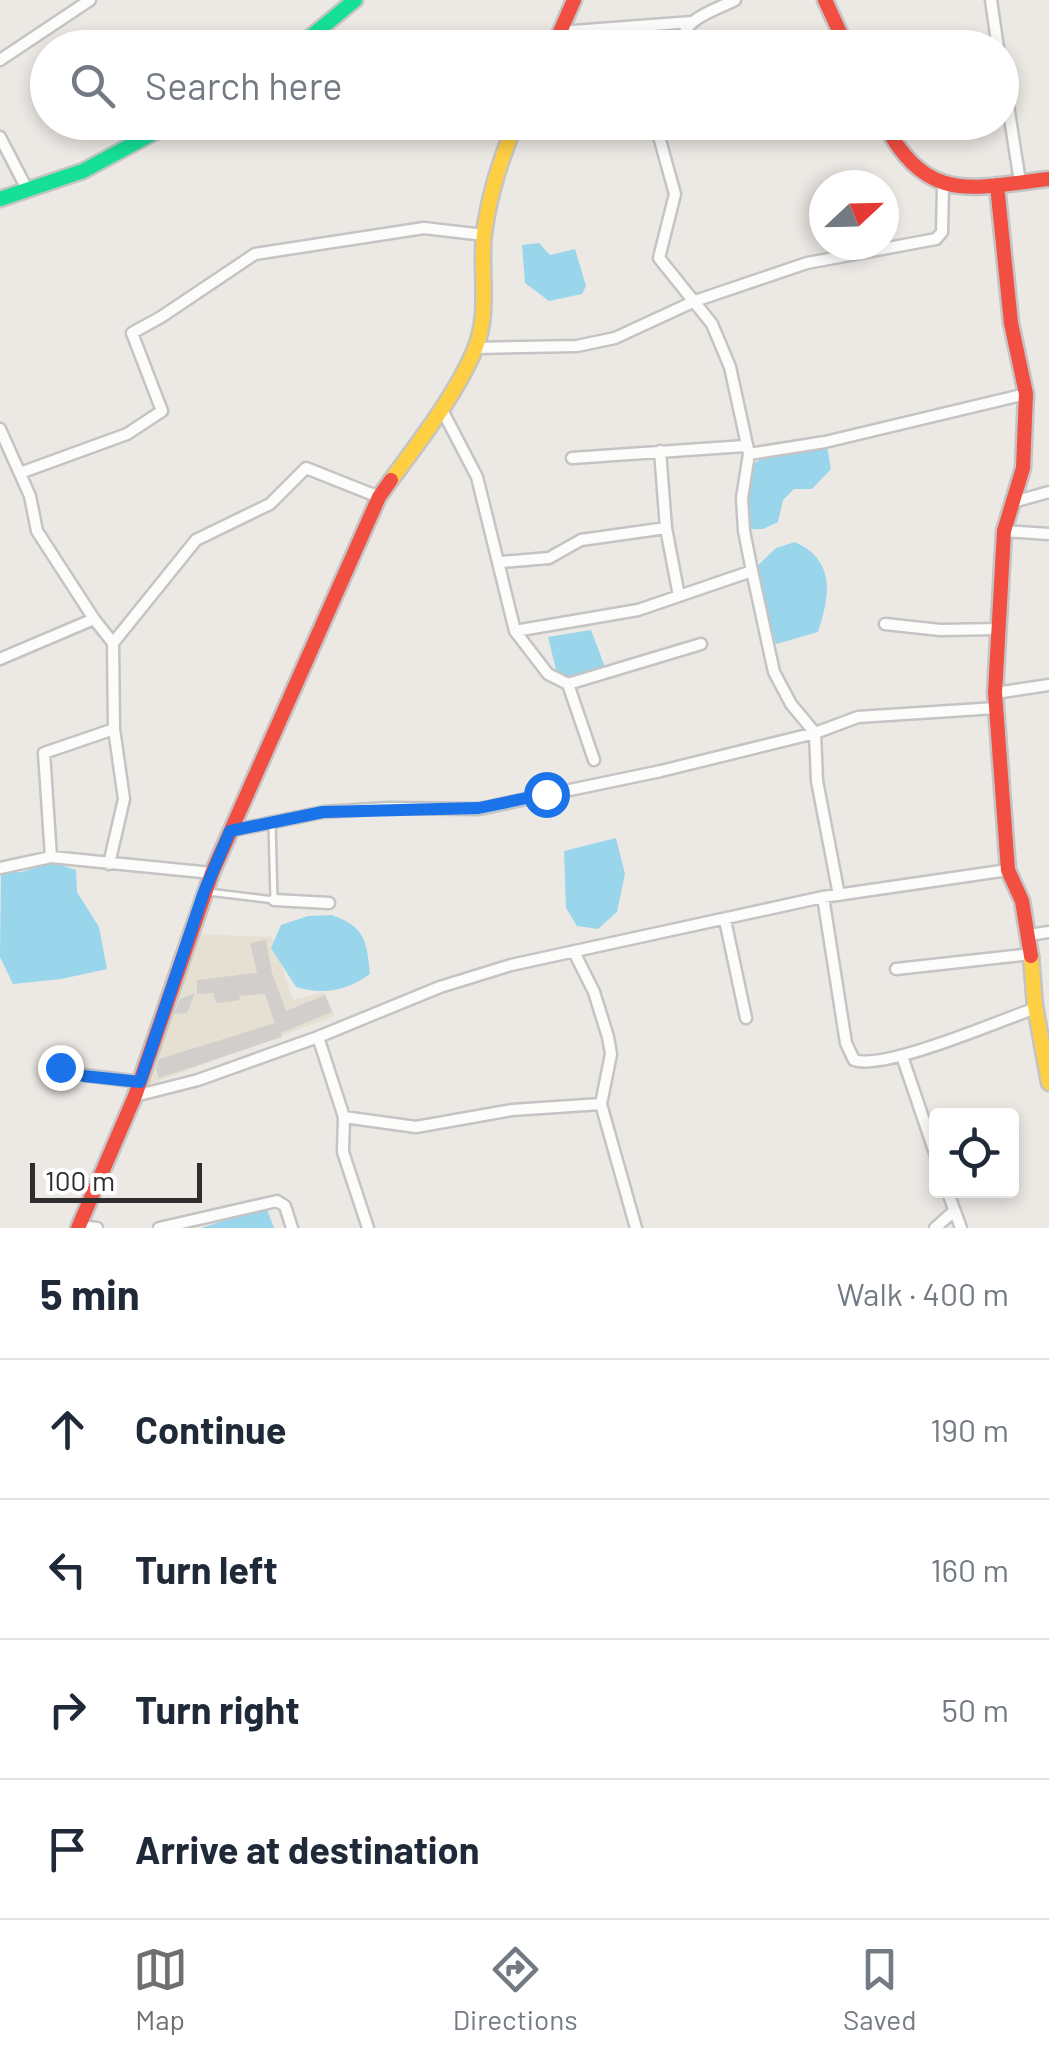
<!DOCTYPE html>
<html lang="en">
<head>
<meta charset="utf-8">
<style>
	:root { --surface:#fff; --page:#f6f6f7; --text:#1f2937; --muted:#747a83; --line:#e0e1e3; --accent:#706f6e }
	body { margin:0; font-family:Barlow,sans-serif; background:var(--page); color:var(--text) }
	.controls { position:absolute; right:30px; bottom:30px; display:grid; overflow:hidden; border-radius:10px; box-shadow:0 5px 15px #0003 }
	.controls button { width:90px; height:90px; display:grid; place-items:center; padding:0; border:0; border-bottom:2px solid var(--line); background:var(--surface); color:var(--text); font:50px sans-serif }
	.compass { position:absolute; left:809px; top:170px; width:90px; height:90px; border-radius:50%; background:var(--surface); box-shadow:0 5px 15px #0003; rotate:68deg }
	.scale { position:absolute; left:30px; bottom:25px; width:172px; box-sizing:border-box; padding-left:10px; border:5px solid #2e2e2e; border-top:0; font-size:28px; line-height:35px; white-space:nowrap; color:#2e2e2e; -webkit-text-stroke:8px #fff; paint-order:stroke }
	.stop { position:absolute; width:30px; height:30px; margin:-22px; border:8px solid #1a73e8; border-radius:50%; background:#fff }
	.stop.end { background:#1a73e8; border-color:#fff; box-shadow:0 2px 10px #0008 }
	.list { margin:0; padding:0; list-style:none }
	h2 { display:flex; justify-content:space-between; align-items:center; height:130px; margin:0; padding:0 40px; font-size:42px }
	h2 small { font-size:32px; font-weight:400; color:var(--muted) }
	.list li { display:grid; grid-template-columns:65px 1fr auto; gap:30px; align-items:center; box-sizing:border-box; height:140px; padding:0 40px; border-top:2px solid var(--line) }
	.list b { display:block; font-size:38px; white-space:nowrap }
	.list em { font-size:32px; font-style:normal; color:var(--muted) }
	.icon { flex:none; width:55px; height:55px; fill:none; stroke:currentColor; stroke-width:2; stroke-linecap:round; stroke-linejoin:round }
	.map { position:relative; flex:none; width:1049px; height:1228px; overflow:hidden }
	.search { position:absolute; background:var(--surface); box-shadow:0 5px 15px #0003; left:30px; right:30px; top:30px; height:110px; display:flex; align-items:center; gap:25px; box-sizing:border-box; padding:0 35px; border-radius:55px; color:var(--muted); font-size:38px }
	.sheet { height:690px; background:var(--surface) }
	nav { display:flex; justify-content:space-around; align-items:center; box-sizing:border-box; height:140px; border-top:2px solid var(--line); background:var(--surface); font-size:28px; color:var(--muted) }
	nav a { display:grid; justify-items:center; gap:5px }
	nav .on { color:var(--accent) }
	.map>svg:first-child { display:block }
</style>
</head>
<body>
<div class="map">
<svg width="1049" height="1228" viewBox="0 0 1049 1228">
	<rect width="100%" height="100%" fill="#ece8e4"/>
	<path fill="#e6e0d3" d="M195,934l77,3 21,63 31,-8 11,24 -190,70z"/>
	<path fill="#99d6ec" d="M539,243l11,12 25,-6 11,37 -4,8 -33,7 -24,-18 -3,-38z
		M827,446l4,23 -19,20h-18l-11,11 -5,22 -15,7h-17c1,-18 -4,-47 6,-63 8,-13 60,-19 75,-20z
		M795,542c41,19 35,53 23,90l-42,12 -23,-74 23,-22z
		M591,630l17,45 -49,7 -11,-45z
		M616,838l9,36 -8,38 -19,17 -21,-3 -11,-18 -2,-57z
		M51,862l25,8 1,22 22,35 8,42 -46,10 -48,5 -13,-27 1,-84 21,-1z
		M331,915c34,11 36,26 39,59 -23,17 -47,21 -74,13l-25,-39 10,-23 27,-9z
		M266,1207l8,21h-73z"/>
	<path fill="#d1cecb" d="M266,940l6,33 14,38 39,-16 7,17 -51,21 1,4 -123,41 -3,-9 3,-10 116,-36 -10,-29 -26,2 1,4 -24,3 -3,-10 -16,1v-14l60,-7 -7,-30z
		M195,993l-8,20 -13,1 6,-15z"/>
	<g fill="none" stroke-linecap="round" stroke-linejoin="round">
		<defs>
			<path id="lane" d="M208,892l66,8 -2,-77"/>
			<path id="street" d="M991,0l7,48
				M560,32l132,-10
				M683,48c-5,-29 31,-37 52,-48
				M0,60l90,-60
				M1002,67l18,115
				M655,122l20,72 -16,64 53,66 18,43 19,87 -7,44 2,33 8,40 22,101 17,32 24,29 2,48 22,114
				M0,137l28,54
				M476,348l101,-2 38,-8 80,-37 112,-38 129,-24 6,-7 1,-46
				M441,408l36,69 38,154 33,43 20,10 26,76
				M0,429l30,67 7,35 57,88
				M660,451l6,77 13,68
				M749,454l76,-12 201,-48
				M572,458l173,-12
				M20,473l107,-39 35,-23 -30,-78 29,-16 94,-63 169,-26 60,7
				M1013,502l36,-10
				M1004,531l45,3
				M501,562l48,-4 32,-18 85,-12
				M885,624l55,6 58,-1
				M515,631l123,-21 114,-39
				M0,659l94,-40 19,24 83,-103 74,-36 36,-36 73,29
				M568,684l133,-40
				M995,693l54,-8
				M230,831l93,-19 66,-4 90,1 182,-38 154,-38 43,-16 138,-9
				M51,857l-7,-104 70,-24
				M109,864l15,-65 -10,-70 -1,-86
				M0,868l51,-11 161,16
				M823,897l23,146 8,17c30,11 147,-40 182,-52
				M274,900l55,3
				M725,920l21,98
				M1029,935l20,-3
				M574,952l20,40 14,45 3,17 -10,50 35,124
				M896,969l135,-15
				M318,1037l26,80 -1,35 25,76
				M902,1056l34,100
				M60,1067l24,8 56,7
				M135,1096l63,-16 120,-43 122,-50 71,-22 312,-68 185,-27
				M344,1117l72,10 96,-17 89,-6
				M947,1190l14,38
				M78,1226l19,2
				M159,1228l118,-27 8,5 7,22
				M935,1228l19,-17"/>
			<path id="fast" d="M297,48l58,-48
				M0,199l83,-28 91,-49"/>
			<path id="slow" d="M391,480c28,-38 66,-87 84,-131 15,-35 5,-78 9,-115 5,-40 17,-75 32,-112
				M1031,956l4,50 14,77"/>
			<path id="jam" d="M825,0l22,48
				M553,48l21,-48
				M883,122c45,83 86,66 166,57
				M997,185l14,138 15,71 -3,74 -19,63 -9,162 13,177 14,31 9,55
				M78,1228l57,-132 77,-223 167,-376 12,-17"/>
		</defs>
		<use href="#lane" stroke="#c5c4c5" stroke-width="10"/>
		<use href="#street" stroke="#c5c4c5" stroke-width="15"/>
		<use href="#fast" stroke="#c5c4c5" stroke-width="19"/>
		<use href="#slow" stroke="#c5c4c5" stroke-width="19"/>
		<use href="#jam" stroke="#c5c4c5" stroke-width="19"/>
		<use href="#lane" stroke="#fcfcfb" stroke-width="5"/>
		<use href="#street" stroke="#fcfcfb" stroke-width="10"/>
		<use href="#fast" stroke="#16e098" stroke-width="14"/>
		<use href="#slow" stroke="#ffcf43" stroke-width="14"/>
		<use href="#jam" stroke="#f24e42" stroke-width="14"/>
	</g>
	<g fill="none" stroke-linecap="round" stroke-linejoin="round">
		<path stroke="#1a73e8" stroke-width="12" d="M60,1067l24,9 56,6 64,-190 26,-61 93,-19 156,-4 67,-14"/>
	</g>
</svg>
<div class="controls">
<button><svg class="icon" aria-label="locate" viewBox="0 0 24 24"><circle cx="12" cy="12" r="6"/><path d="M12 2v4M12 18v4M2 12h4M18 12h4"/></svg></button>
</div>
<svg class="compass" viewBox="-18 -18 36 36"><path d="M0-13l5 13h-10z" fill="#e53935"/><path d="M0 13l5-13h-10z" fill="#747a83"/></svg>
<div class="scale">100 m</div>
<div class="stop" style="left:546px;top:794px"></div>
<div class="stop end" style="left:60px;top:1067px"></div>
<div class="search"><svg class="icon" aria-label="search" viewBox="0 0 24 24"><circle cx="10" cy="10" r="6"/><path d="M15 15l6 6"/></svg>Search here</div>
</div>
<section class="sheet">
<h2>5 min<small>Walk · 400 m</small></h2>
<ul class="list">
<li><svg class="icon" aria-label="ahead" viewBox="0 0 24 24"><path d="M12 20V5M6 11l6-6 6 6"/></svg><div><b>Continue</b></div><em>190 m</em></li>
<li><svg class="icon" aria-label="left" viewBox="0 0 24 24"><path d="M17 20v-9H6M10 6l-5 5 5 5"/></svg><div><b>Turn left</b></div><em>160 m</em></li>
<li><svg class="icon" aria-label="right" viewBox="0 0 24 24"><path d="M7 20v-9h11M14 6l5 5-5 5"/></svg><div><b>Turn right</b></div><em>50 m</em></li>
<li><svg class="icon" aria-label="arrive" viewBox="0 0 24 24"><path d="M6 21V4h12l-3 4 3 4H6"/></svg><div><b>Arrive at destination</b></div></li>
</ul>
</section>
<nav>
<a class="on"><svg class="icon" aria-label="map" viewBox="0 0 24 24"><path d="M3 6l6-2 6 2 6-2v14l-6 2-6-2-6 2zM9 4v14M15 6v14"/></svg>Map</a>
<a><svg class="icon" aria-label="directions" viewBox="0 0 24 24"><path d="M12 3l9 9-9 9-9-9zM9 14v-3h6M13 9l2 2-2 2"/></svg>Directions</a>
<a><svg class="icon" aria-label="saved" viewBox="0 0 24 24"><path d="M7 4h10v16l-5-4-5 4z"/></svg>Saved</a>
</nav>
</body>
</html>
